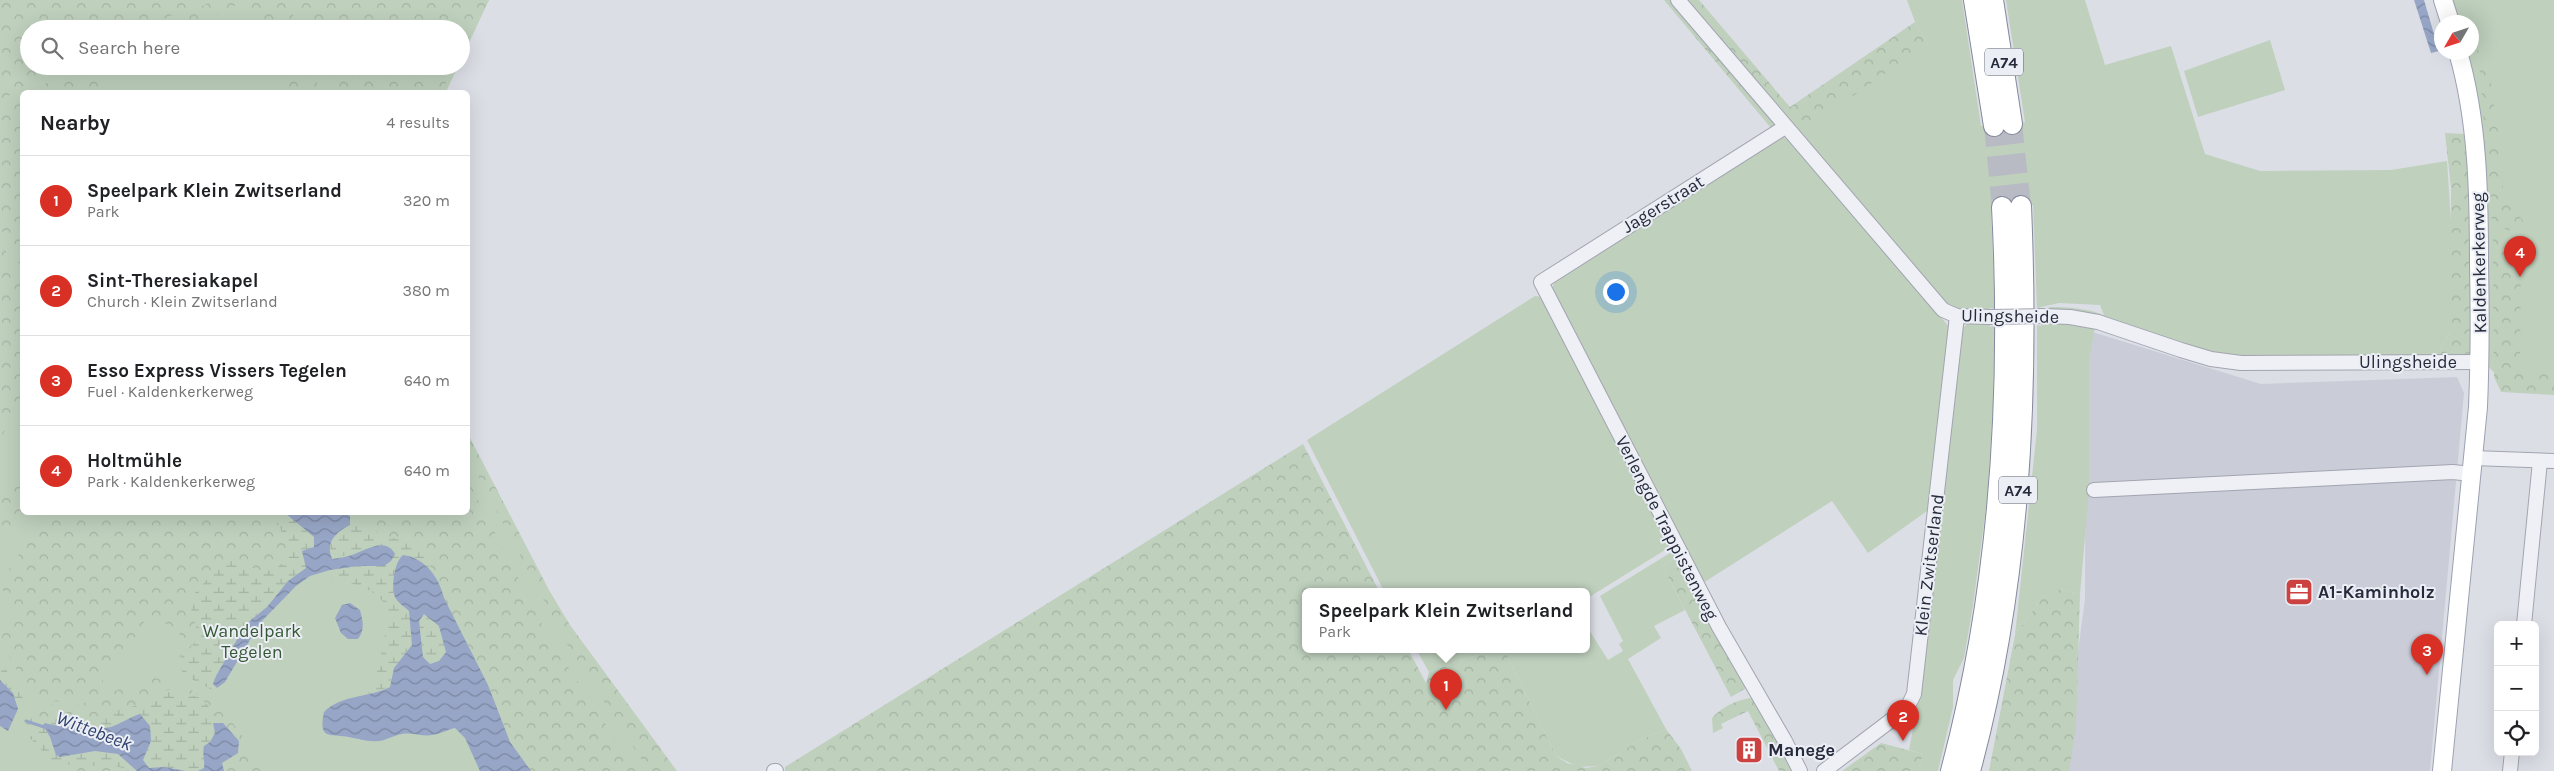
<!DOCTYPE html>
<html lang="en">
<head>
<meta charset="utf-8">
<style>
	:root { --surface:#fff; --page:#f6f6f6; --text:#202124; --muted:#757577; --line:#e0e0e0; --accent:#d93025 }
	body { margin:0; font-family:Karla,sans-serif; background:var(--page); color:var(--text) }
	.controls { position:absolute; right:15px; bottom:15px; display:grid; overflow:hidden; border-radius:8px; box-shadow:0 5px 20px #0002 }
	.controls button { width:45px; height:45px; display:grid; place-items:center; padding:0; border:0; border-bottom:1px solid var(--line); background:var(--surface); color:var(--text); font:25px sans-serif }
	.compass { position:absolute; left:2434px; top:15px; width:45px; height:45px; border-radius:50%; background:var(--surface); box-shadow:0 5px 20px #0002; rotate:231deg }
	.you { position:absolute; left:1615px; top:291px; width:18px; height:18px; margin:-12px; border:4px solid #fff; border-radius:50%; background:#1a73e8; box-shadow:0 0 0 8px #1a73e833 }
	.badge { display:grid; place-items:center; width:32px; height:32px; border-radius:50%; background:var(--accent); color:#fff; font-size:16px; font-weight:700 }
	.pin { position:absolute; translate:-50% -41px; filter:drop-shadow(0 1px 2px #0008) }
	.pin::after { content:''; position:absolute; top:26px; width:18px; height:15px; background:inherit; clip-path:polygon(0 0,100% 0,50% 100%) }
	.popup { position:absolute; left:1302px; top:588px; width:288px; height:65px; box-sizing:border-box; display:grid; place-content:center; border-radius:8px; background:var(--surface); filter:drop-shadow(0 1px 4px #0005); font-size:16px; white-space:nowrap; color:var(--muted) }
	.popup b { font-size:19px; color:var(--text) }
	.popup::after { content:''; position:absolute; left:50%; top:100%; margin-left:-10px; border:10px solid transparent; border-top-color:var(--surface) }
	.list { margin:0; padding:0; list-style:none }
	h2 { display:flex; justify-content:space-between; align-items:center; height:65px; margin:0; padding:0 20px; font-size:21px }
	h2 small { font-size:16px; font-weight:400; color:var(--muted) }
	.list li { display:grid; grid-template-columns:32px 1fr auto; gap:15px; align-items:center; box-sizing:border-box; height:90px; padding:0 20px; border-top:1px solid var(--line) }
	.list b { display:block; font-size:19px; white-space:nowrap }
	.list p { margin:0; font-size:16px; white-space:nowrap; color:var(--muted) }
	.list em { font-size:16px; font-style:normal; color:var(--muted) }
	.icon { flex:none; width:28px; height:28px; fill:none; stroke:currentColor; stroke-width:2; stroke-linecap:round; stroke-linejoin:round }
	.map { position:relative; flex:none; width:2554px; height:771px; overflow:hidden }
	.search { position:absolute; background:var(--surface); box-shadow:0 5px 20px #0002; left:20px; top:20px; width:450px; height:55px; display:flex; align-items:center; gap:12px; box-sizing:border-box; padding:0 18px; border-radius:28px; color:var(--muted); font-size:19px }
	.panel { position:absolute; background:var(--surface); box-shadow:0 5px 20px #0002; left:20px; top:90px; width:450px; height:425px; border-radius:8px }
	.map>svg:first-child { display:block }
</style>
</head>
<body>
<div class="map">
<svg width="2554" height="771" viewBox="0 0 2554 771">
	<defs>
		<pattern id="forest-crowns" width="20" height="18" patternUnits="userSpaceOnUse" patternTransform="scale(1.25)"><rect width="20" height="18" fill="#bfd0bd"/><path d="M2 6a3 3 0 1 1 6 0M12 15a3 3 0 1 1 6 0" fill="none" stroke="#a4b3a3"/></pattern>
		<pattern id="wetland-marsh" width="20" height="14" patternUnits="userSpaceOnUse" patternTransform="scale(1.25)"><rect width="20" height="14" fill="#bfd0bd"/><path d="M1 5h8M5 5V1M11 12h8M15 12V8" fill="none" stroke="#a4b3a3"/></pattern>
		<pattern id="water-waves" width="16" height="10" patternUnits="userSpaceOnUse" patternTransform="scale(1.25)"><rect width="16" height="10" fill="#97a6c6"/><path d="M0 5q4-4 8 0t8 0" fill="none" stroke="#7b87a2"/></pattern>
	</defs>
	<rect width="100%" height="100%" fill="#dcdee6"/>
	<path fill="#cacdd8" d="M2086,330l175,54 196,-7 7,16 -34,378h-368l23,-172z"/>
	<path fill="#bfd0bd" d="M0,0h489l-28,60v-31h-432v37h429l-12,26h-424v420h446v-61l89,161 109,159h-666z
		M1907,0h55l19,126 44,-4 -19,-122h79l20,65 66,-19 34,108 55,17 131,-1 56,-9 5,75 -1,96 -9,13 -2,12 -199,1 -29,-4 -164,-42 1,-5c19,0 37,1 55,8l-4,-10 -41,-2 -22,5 -4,-103 -42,4 4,100 -5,-1v3l-33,-1 -14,-8 -156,-183 141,-75 -13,-22z
		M2450,0h104v391l-55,-13 -12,-13v-181l-14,-110 -6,-21 5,-1v-30h-15z
		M2270,40l15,50 -87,27 -14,-46z
		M1782,136l8,5 160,187 -23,183 -59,42 -36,-52 -129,82 -151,-291 2,-12z
		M1535,296l7,1 131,248 -87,54v-8h-202l-77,-151z
		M2041,321l54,6 -6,34v130l-9,103 -20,-5 -17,8 -28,38 22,-205v-105l4,1z
		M1969,322h21v5l5,-2 -2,83 -6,93 -14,104 -9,53 -11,22v27l-15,64h-20l5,-17 -14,-4 11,-58 40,-361z
		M1675,550l4,6 -17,10 23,44 -31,16 7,12 -33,21 38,70 -26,11 -42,26 -20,1 -22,-11 -52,-107h82v-24l22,35 15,-9 -4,-7 4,-3 -23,-45z
		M1416,649h78l-65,23z"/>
	<path fill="url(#forest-crowns)" d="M0,0h142l6,15 6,-3 -5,-12h54l-59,29h-115v37h40l-69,34z
		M214,0h74l10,29h-43l-11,-28 -55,28h-32z
		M295,0h194l-28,53v-24h-157z
		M1664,0h11l102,124 -6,4z
		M1687,0h12l91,107 125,-85 13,22 -114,79 -27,-4z
		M2472,39l17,31 12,83 2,41 3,8 22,24c-14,11 -21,2 -36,-2l-12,-151z
		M82,66h34l-10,5 -7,9 5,12h-76z
		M268,66h43l9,26h-43z
		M317,66h138l-14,26h-115z
		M22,95v174l-22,-42v-121z
		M2445,133l19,1 4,37 4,183 -4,3h-28l2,-12 9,-13v-144z
		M0,239l22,45v122l-22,32z
		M2493,239c15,1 22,2 28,16l-1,109 3,5h31v26l-53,-3 -7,-15z
		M468,434l81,156 21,35 107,146h-28l-81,-125 -100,-189z
		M1303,444l76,147h-73v58h102l18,34 3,-11 65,-23h10l52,107 11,7 19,5 12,-2 42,-26 26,-11 15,20 11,22h-907v-4z
		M468,480l80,156 88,135h-105l-21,-29 -22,-57 -44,-87c-4,-17 -15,-27 -17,-44l-19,-14 -17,-2 -24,-11 -12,-14 113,-1z
		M0,484l22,2v26l4,1 -26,33z
		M62,513h213l14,41c-12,26 -36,18 -54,3l-17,10 -30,34c11,28 11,37 -7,61l-3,-14 2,-18 -33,-14 -10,19 -31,31 -6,28c-22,6 -53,14 -71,-2l-29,-51 13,-28c-7,-9 -11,-17 -10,-29 2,-18 43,-64 59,-71z
		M1679,556l69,131 -17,10 -69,-131z
		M2060,589l20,5 -4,134 -7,43h-80l26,-136 28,-38z
		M155,678c56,11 83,45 109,93h-40l-2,-8c14,-6 22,-15 11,-29l-77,-41c-26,20 -64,26 -97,26 -11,0 -19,-4 -30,-1l-4,5 -3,-1c4,-7 8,-15 16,-16 14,-4 29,2 43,-2 26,-7 47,-22 74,-26z
		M1750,698l9,4 34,69h-14l-31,-60 -27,13 2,4 -10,5 -1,-15c11,-12 23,-17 38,-20z
		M1881,743l42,11 -5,17h-76z
		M69,763l50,4 11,4h-70l-1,-7z"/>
	<path fill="url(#wetland-marsh)" d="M355,512l12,15 24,11 17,2 19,14 2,14 -16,-12 -15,3 -2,40 13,12 3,34 -18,23 -4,19 -27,8c4,-6 11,-13 13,-20 4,-12 13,-53 11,-65 -5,-20 -38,-30 -55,-29l-2,-11 28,-4h26l-23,-15 -29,8c-7,-18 8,-29 18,-43l-3,-3z
		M275,513h10l30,24 -1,11 -8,20 -18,13 -21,26 -21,17 -30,52 -3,8 4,4 -1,4 -34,-18c-1,-16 4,-16 11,-29 8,-14 0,-31 -5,-44l30,-34 17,-10c18,15 42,23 54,-4z
		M424,614l15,12 7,26 -7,9 -9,3 -7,-7 -4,-36z
		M0,661l22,33 1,10 -5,5 -5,-16 -13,-13z
		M172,689l29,9 22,25 -10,1 2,9 -12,18 3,7 -2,11c-16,2 -37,-3 -55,-1l-6,-8 8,-19 -27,-22c-18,12 -31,8 -51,7 -11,-1 -18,1 -28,-3l-2,2 7,12 6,18 4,2 35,-6 23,3 19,17 -18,-4 -60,-3 -7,-3 -24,-25 -3,-13 4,-5 7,-2 18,3 35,-1 53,-14 14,-11z"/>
	<path fill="url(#water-waves)" fill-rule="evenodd" d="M2414,0h10l15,51 -8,2z
		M285,513h62l3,3v9c-14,7 -25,17 -18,34 7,-1 14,-2 20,-4 13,-4 33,-19 43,-1l-4,7 -7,5h-26l-28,4 -20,6 -14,10 -36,37 -35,59 -8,6 -4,-4 3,-8 30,-52 21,-17 21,-26 18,-13 -4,-17 12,-4v-10z
		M403,555c22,3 36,22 41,43l44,87 22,57 21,29h-51l-15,-33 -10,-10c-8,2 -15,6 -23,7 -9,2 -20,-3 -30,-1 -8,1 -15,6 -23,7 -12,1 -19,-2 -30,-4 -19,-4 -31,4 -25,-25 18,-18 45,-14 66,-25l4,-19 18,-23 -3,-34c-4,-4 -12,-9 -14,-14 -4,-10 -1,-35 8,-42zM424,614l15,12 7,26 -7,9 -9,3 -7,-7 -4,-36z
		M350,603l10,7c3,12 5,19 -2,29h-10l-7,-6 -6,-15 7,-13z
		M0,680l13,13 5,16 -10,22 -8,-5z
		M140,714l10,12 1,15 -8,19 6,8 15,-1 22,4h-49l-19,-17 -23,-3 -35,6 -4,-2 -6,-18 -7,-12 2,-2c11,4 54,7 66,4 7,-2 19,-10 29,-13z
		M213,723h10l16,18 -1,12 -16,10 2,8h-26l6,-3c1,-8 -2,-15 0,-22l6,-4 5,-9z"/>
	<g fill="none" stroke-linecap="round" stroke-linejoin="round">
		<path stroke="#97a6c6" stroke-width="3" d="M26,721l21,7"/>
		<path stroke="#b8bac4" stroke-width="20" stroke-dasharray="20 10" stroke-linecap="butt" d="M2012,124l9,82
			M1994,126l8,81"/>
		<defs>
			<path id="minor" d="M1678,0l265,310 14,6 33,1
				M1785,127l-244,155 178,345 66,114 15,30
				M2041,316l29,1 28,5 83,28 30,9 30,4 239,-1
				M2473,458l81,3
				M2094,490l359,-18 18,2
				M2524,625l16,-164
				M774,771h2
				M1824,771l74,-56 10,-9 6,-12 43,-378
				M2510,771l2,-19"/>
			<path id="major" d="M2443,0l7,22
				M2442,771l36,-364c2,-47 2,-95 1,-142 0,-70 -1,-144 -21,-213"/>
			<path id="highway" d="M1974,0l20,126
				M1993,0l19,124
				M1951,771c49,-184 61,-374 51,-564
				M1970,771c50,-184 59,-375 51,-565"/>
		</defs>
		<use href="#minor" stroke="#a2a5b0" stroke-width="16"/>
		<use href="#major" stroke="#9ca1b2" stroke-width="20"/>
		<use href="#highway" stroke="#848a9c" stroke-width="22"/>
		<use href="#minor" stroke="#eff0f5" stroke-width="14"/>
		<use href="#major" stroke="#fff" stroke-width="18"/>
		<use href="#highway" stroke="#fff" stroke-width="20"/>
		<defs>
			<path id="minor-bridge" d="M1990,317l51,-1"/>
		</defs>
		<use href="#minor-bridge" stroke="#a2a5b0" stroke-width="16" stroke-linecap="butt"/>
		<use href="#minor-bridge" stroke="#eff0f5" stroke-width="14"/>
	</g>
	<defs>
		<symbol id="office-square" viewBox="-11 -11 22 22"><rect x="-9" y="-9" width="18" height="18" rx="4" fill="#cb4241" stroke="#ebeef4"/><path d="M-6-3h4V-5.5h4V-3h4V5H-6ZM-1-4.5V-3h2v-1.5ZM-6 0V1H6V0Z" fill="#fff"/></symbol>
		<symbol id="building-square" viewBox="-11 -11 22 22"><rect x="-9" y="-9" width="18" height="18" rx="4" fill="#cb4241" stroke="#ebeef4"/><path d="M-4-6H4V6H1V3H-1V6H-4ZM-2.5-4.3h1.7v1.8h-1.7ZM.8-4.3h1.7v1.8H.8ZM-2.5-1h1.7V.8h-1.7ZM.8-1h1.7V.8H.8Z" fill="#fff"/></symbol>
	</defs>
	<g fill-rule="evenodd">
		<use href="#office-square" x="2283" y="576" width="32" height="32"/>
		<use href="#building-square" x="1733" y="734" width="32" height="32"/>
	</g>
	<g text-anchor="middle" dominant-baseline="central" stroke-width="4" stroke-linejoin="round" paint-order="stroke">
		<g fill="#ebeef4" stroke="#616673" stroke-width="1">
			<rect x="1985" y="48.5" width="38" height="27" rx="4"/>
			<rect x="1999" y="476.5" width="38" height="27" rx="4"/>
		</g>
		<g font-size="16" font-weight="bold" fill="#262b3c">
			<text x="2004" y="62">A74</text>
			<text x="2018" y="490">A74</text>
		</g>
		<g font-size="18" fill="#262b3c" stroke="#ebeef4">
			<text transform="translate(1663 204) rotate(-32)">Jagerstraat</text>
			<text transform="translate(2479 263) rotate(-91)">Kaldenkerkerweg</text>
			<text transform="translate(2010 316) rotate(1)">Ulingsheide</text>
			<text x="2408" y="362">Ulingsheide</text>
			<text transform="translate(1667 528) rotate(63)">Verlengde Trappistenweg</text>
			<text transform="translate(1929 565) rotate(-83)">Klein Zwitserland</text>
		</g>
		<g font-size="18" font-weight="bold" fill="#262b3c" stroke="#ebeef4" text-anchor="start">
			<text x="2318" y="592">A1-Kaminholz</text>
			<text x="1768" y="750">Manege</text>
		</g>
		<g font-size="18" fill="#355834" stroke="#ebeef4">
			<text x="252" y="631">Wandelpark<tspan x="252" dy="21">Tegelen</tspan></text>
		</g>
		<g font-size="19" font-style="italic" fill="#31436f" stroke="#ebeef4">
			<text transform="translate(94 731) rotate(21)">Wittebeek</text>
		</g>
	</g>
</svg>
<div class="controls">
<button>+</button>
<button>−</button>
<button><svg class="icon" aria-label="locate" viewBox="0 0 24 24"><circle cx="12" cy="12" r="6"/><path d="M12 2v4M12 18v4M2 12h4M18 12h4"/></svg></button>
</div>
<svg class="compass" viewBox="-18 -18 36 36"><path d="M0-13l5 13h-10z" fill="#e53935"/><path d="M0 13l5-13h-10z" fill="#757577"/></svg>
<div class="you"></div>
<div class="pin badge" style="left:1446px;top:710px">1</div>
<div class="popup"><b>Speelpark Klein Zwitserland</b>Park</div>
<div class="pin badge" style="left:1903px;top:741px">2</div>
<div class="pin badge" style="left:2427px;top:675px">3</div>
<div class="pin badge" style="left:2520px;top:277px">4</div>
<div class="search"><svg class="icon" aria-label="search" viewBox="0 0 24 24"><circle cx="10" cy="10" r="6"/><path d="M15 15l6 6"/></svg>Search here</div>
<section class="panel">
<h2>Nearby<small>4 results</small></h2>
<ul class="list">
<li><span class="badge">1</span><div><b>Speelpark Klein Zwitserland</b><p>Park</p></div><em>320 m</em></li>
<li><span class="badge">2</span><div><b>Sint-Theresiakapel</b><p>Church · Klein Zwitserland</p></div><em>380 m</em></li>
<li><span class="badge">3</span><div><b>Esso Express Vissers Tegelen</b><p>Fuel · Kaldenkerkerweg</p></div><em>640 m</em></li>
<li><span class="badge">4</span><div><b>Holtmühle</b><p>Park · Kaldenkerkerweg</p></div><em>640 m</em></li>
</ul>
</section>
</div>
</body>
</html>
